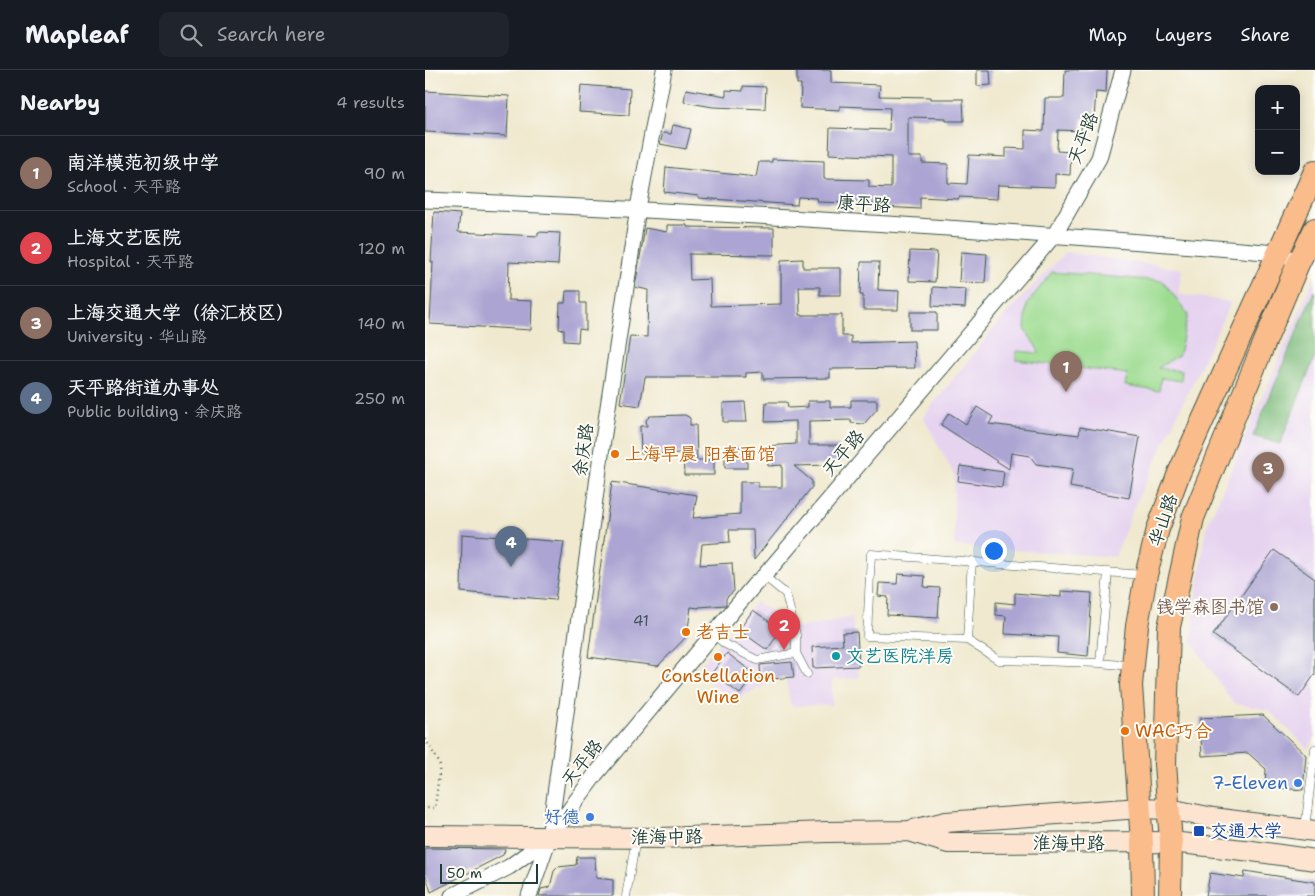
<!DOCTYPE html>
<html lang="en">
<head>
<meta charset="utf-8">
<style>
	:root { --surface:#171b24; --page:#20242c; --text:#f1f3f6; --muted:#9ea1a6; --line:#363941; --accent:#c8321e }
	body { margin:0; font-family:"Shantell Sans","LXGW WenKai TC",sans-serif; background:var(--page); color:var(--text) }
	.controls { position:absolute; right:15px; top:15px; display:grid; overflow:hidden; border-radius:10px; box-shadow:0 2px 12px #0003 }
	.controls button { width:45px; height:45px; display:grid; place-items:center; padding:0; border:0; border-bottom:1px solid var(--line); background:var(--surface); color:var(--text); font:25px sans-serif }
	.scale { position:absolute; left:15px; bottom:12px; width:98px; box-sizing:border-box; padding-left:5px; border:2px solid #1f3d34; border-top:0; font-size:14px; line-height:18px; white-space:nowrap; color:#1f3d34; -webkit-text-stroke:4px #fdfcf7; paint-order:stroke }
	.you { position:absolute; left:568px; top:480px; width:18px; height:18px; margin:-12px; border:4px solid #fff; border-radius:50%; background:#1a73e8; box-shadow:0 0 0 8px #1a73e833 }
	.badge { display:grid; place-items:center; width:32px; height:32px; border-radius:50%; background:var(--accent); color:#fff; font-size:16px; font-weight:700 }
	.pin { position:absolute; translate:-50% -41px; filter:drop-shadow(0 1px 2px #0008) }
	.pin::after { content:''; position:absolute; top:26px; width:18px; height:15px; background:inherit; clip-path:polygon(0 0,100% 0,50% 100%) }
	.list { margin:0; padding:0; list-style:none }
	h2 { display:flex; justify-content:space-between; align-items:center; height:65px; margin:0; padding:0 20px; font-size:21px }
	h2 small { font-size:16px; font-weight:400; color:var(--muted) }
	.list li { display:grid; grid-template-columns:32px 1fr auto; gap:15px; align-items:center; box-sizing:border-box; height:75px; padding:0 20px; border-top:1px solid var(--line) }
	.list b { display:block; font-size:19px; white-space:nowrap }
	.list p { margin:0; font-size:16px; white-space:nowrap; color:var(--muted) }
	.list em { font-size:16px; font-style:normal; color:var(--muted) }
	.icon { flex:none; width:28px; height:28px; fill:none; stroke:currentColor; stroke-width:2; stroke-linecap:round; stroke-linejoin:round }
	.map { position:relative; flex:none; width:890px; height:826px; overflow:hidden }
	header { display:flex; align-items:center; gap:30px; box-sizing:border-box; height:70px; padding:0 25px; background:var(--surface); border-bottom:1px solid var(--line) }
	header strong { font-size:24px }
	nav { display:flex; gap:28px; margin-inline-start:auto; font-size:18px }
	.search { width:350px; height:45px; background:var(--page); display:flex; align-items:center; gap:12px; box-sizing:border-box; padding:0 18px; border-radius:10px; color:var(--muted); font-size:19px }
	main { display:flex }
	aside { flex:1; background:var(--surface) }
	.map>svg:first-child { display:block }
</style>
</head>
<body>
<header>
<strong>Mapleaf</strong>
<div class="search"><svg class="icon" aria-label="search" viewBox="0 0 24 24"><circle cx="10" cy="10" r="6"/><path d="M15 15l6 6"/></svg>Search here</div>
<nav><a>Map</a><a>Layers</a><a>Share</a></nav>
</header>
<main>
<aside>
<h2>Nearby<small>4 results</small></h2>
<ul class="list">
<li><span class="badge" style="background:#8d6e63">1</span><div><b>南洋模范初级中学</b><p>School · 天平路</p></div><em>90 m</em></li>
<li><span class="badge" style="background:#e0444e">2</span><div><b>上海文艺医院</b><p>Hospital · 天平路</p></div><em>120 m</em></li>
<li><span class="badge" style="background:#8d6e63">3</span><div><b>上海交通大学（徐汇校区）</b><p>University · 华山路</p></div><em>140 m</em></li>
<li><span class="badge" style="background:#5c6f8a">4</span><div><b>天平路街道办事处</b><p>Public building · 余庆路</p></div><em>250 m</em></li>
</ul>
</aside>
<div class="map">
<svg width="890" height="826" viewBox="0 0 890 826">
	<rect width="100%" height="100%" fill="#fdfcf7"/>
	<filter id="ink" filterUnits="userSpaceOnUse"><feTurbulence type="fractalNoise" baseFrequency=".02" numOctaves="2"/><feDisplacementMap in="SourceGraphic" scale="10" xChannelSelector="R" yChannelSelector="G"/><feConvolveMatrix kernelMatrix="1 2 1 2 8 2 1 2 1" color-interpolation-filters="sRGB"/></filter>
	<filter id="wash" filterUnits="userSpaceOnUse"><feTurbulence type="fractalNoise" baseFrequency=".0096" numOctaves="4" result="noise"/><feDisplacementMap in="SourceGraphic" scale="20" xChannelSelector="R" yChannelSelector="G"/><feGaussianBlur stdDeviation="1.12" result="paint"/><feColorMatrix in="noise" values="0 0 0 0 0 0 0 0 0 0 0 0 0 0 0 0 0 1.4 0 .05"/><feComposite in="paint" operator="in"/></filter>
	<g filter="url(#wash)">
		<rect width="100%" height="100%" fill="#f0e9cf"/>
		<path fill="#e6d3f0" d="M641,182l116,17 -4,25 53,8 -98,207 -18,48 -161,-11v-72l-31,-57 81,-101z
			M890,205v463l-7,11 -39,-39 -36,-7 -42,-62 15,-113z
			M331,532l42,26 54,-11 7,61 -27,2v25l-41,1 -6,-30 -51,24 -40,-28z"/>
		<path fill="#9cdb90" stroke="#5e8c62" d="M627,202l111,9 25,33 -9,41 -21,13 24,3 -1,10 -20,-3 -2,13 -34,-5 2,-12 -111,-14v-9l24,2 -15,-24 2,-25z"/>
		<path fill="#7dbb7a" stroke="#4e7c57" d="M889,221l1,1v65l-35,87 -27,-8z"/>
		<g id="blocks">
			<path fill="#aca5d3" d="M372,0h34v13l49,2 -1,11 52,1v2h32l1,22h-18v-3l-38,-1v40h14v6l26,1v19l19,1 2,-29 37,2v-9l19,1v-19l19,1 1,-33h19l1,-28h42l-1,23 -10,-1 -2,27 -12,-1 -1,13 -23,-1 -1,21 14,1 -1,23 -15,-1v13l-57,-2 -1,14 -38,-2v2l-39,-2v12l-38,-2 1,-3 -65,-2 -1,-4 -19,-1 -1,8 -98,-7v-2l-35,-4 2,-25 90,10 3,-15h13v-3l52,2v18l45,1v7l22,1v-31l-62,-3 1,-26 59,2 1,-22 -50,-2v4l-40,-2 1,-24h-4z
				M552,0h13l1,15 -14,1z
				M156,15l49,4 -1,26 -50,-3z
				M318,16l23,1 -1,22 -52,-2 -29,-5 2,-13 40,7v-6l17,1z
				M0,21l84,5 -2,40 -82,-4z
				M248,55l18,4 -5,20 -26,-5 3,-11 8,1z
				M9,142l26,2 -2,18 80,4v-4l22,1 -2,32 -49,-3 -1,38 24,1 -1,29 -101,-6 3,-62h-2z
				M242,155h20v2l87,1v27l-85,-1 1,26 20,-1 1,27 70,-2v-44l22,-1v9h38v27h-21v-8h-21l1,28h42v21h9v7l63,-2 1,27 -85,1v9l-67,1v-7l-17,1v4h-101l-5,29 -20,-3 10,-67 17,1 1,-47 -13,-3 10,-59 22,4z
				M485,181l27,1 -2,30 -26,-1z
				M536,182l26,2 -2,29 -26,-1z
				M436,192h18l-1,28 21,1 -1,19h-35v-15h-3z
				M508,217l33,2 -1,19 -33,-2z
				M141,221h14v12h6v27l-7,-1 -1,13 -14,-1v-11l-5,-1 1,-26h5z
				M485,242h27v18h-27z
				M426,330h26v9l-13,15 -13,-1v-3l-42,1v24h30v11l-7,9 -38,1 18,15v6l-58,73 -1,-30h-24l1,12 -28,2 -2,21 32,-2 2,28 -8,7v7l-27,2v1l-8,-1 -4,29 -29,30 -70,-9 24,-175 85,13 -4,23 47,-4v-32h18v5h24v-22l-14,1 -1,-20 29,-2v-23l-31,1 1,-20h21l1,6 20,-1v-6h22v6h21z
				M320,332l2,20h-24v-19z
				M552,337l16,10 -4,7 90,11 1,-8 60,10 -11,61 -59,-11 3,-18 -37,-5 -6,-8 -19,-3 -2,16 -68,-44 8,-12 17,11z
				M260,345l5,3v7h6l1,35h17v15h-30l-1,-22 -42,1 -1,-28h7l-1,-6 4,-4z
				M300,377h22v21h-22z
				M535,396l44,6 -2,15 -44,-6z
				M37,464l102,8 -9,58 -94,-8z
				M849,480l41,29v95l-16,23 -86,-62z
				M473,504l27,2 -1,11 16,1 -2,30 -51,-3 1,-18 -10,-1 1,-13 18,1z
				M636,521l31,2 -4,63 -31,-3 1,-16 -53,-3 1,-18 -10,-1v-13l19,2v-11l46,4z
				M328,540l28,20 -14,20 -28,-20z
				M432,562l2,34 -46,2 -1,-21 31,-2 -1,-12z
				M302,583l34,26 -1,-14 32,-3 2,15 -44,4 -10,13 -28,-21z
				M838,645l43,40 -3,35 -38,-3 1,-18 -18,-16 -46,3 -2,-38z
				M0,778l80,1v1l-2,5 -72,37 -6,-19z
				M152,787h18l1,21 17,2v16h-74l2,-7 9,-2 4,-16 4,-4 18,-2z
				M820,801l70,11v14h-109l4,-23 34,5z"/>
		</g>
	</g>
	<g filter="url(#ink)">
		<use href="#blocks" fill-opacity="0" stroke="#3e574b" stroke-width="1"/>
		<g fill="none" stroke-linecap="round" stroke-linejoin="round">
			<defs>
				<path id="service" d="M288,564l12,10 32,16 39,-7v-18l-10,-41 -22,-18
					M542,570l5,-79
					M371,583l11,21
					M675,593l8,-91
					M706,596l-31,-3 -102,-3 -31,-20 -100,-4 4,-82 273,21
					M880,758l10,-79
					M201,826l10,-57"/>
				<path id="minor" d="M0,130c285,11 569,29 853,53l8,3
					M27,826l57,-29 40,-29 46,-63 160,-191 9,-8 291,-342 44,-76 24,-88
					M104,826l20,-58 54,-398 35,-232 26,-138"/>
				<path id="secondary" d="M484,761l39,12 223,-1 81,9 63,9
					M0,766l235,2 167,-6 82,-1 37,-9 194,-14 29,1 44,9 102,13"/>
				<path id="primary" d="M718,826l-1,-53 -11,-158 6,-59 9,-51 12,-46 21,-56 136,-302
					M745,826l1,-54 -6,-78 4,-137 24,-109 63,-155 41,-97 18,-37"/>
			</defs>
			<use href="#service" stroke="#3e574b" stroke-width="9"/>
			<use href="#minor" stroke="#3e574b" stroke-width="17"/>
			<use href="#secondary" stroke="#3e574b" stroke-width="22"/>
			<use href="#primary" stroke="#3e574b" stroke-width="24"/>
			<path stroke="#3e574b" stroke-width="2.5" stroke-dasharray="1 4" stroke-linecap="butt" d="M0,669l15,25 -5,44h-10"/>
			<use href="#service" stroke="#fff" stroke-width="8"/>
			<use href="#minor" stroke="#fff" stroke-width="15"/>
			<use href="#secondary" stroke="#fde4d1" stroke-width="20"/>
			<use href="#primary" stroke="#fabc8b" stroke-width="22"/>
		</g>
	</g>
	<g fill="#e8710a" stroke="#fdfcf7" stroke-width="2">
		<circle cx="190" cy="384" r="5"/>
		<circle cx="261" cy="562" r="5"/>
		<circle cx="293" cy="587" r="5"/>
		<circle cx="700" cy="661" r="5"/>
	</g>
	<circle fill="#8d6e63" stroke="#fdfcf7" stroke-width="2" cx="849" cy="537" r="5"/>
	<circle fill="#0f9aa8" stroke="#fdfcf7" stroke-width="2" cx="411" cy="586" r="5"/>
	<g fill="#3f7fe0" stroke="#fdfcf7" stroke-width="2">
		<circle cx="873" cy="713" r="5"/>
		<circle cx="165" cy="747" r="5"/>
	</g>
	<rect fill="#1a4fb4" stroke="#fdfcf7" stroke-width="2" x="768" y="755" width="12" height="12" rx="2.5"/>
	<g text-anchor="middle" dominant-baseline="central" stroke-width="4" stroke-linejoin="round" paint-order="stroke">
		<g font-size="15" fill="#42575c">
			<text x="216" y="551">41</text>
		</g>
		<g font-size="18" fill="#1f3d34" stroke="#fdfcf7">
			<text transform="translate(658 68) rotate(-69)">天平路</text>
			<text transform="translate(439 134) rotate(4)">康平路</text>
			<text transform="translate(158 380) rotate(-82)">余庆路</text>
			<text transform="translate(418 383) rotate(-50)">天平路</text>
			<text transform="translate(738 450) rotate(-71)">华山路</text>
			<text transform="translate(157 693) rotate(-52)">天平路</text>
			<text transform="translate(242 767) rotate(-1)">淮海中路</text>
			<text x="644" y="773">淮海中路</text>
		</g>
		<g font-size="18" fill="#c56008" stroke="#fdfcf7" text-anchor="start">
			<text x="200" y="384">上海早晨 阳春面馆</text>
			<text x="271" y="562">老吉士</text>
			<text x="293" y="606" text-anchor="middle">Constellation<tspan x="293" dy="21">Wine</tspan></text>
			<text x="710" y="661">WAC巧合</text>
		</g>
		<g font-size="18" fill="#785e54" stroke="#fdfcf7" text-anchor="end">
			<text x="839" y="537">钱学森图书馆</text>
		</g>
		<g font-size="18" fill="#0d838f" stroke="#fdfcf7" text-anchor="start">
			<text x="421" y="586">文艺医院洋房</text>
		</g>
		<g font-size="18" fill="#366cbe" stroke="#fdfcf7" text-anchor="end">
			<text x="863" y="713">7-Eleven</text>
			<text x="155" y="747">好德</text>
		</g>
		<g font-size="18" fill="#164399" stroke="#fdfcf7" text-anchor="start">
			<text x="785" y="761">交通大学</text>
		</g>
	</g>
</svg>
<div class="controls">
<button>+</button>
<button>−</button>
</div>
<div class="scale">50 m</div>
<div class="you"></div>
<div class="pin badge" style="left:641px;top:322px;background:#8d6e63">1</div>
<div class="pin badge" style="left:359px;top:580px;background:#e0444e">2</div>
<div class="pin badge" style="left:843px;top:423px;background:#8d6e63">3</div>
<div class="pin badge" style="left:86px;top:497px;background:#5c6f8a">4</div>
</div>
</main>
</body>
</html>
